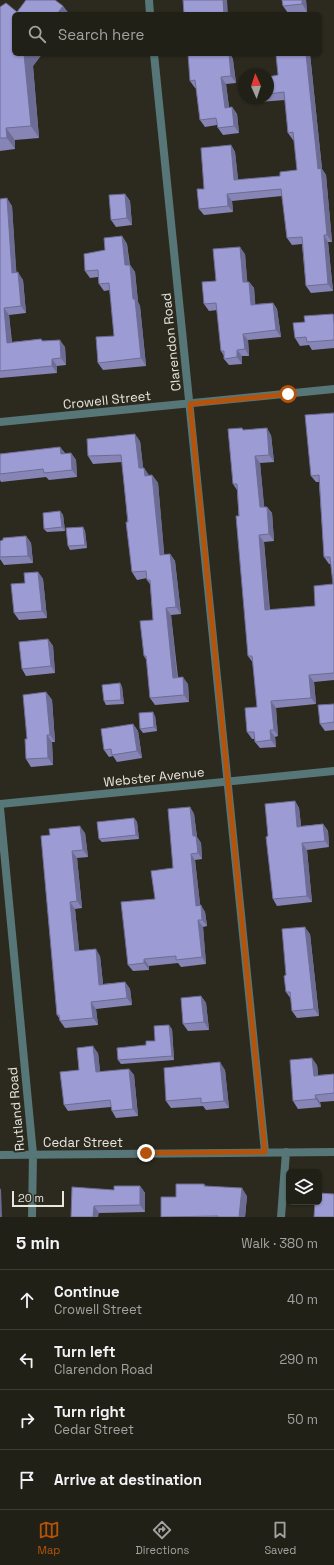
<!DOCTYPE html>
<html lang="en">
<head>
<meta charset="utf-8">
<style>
	:root { --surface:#212016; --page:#29281f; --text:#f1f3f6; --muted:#a2a3a1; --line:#3e3e35; --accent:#b45309 }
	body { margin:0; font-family:"Space Grotesk",sans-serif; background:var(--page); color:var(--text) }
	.controls { position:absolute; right:12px; bottom:12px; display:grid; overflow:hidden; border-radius:6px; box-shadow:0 1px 3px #0004 }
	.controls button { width:36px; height:36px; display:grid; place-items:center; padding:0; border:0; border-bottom:1px solid var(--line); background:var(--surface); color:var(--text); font:20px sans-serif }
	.compass { position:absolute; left:238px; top:68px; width:36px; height:36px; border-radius:50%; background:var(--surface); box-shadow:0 1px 3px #0004; rotate:357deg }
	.scale { position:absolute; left:12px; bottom:10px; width:52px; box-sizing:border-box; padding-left:4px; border:2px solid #e7e6df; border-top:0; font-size:11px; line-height:14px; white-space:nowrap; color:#e7e6df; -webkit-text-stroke:3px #2c2a1e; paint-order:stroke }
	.stop { position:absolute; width:12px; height:12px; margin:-9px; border:3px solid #b45309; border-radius:50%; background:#fff }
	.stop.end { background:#b45309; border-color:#fff; box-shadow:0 1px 4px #0008 }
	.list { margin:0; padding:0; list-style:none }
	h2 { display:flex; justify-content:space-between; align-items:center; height:52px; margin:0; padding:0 16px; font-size:17px }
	h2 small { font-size:13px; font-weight:400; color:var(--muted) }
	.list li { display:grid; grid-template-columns:26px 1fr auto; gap:12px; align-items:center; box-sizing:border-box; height:60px; padding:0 16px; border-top:1px solid var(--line) }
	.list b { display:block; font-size:15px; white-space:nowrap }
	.list p { margin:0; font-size:13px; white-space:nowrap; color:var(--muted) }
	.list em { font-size:13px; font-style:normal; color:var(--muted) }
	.icon { flex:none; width:22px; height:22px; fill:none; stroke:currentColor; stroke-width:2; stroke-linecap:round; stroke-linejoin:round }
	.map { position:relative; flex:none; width:334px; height:1217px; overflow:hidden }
	.search { position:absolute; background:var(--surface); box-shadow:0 1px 3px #0004; left:12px; right:12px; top:12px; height:44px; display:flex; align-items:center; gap:10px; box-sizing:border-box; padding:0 14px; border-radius:6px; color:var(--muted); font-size:15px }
	.sheet { height:292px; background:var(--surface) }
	nav { display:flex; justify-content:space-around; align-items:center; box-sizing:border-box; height:56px; border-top:1px solid var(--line); background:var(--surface); font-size:11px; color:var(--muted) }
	nav a { display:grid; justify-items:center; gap:2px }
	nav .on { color:var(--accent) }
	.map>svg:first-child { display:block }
</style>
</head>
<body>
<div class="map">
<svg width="334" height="1217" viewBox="0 0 334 1217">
	<rect width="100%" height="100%" fill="#2c2a1e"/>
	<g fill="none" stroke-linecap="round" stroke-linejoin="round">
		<path stroke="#577677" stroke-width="8" d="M149,0l1,14
			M154,54l111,1098
			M0,422l334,-33
			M0,804l334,-33
			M0,808l33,346 -1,63
			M0,1155l334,-3
			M281,1217l5,-65"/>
	</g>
	<path fill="#8685b5" d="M282,0h24l1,12 -19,1 -5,-7z
		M63,6l6,8h-55v40h28l-9,12 6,72 -24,2v9l-15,2v-144l17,5z
		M279,54h31l12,115 4,6 6,67h-4l5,49 -22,2 -5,-7 -4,-42 -10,1 -5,-7 -5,-42 -50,5 1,11 -29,3 -5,-6 5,-20 27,-44 4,7 3,28 42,-4 17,-6 -3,-30h-1l-5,-7 -3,-33 -26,2 -3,-4h12v-21l10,-2z
		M232,57l1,3 3,23 -10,1 3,23h3l5,7 2,19 -16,2 -5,-7 -1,-3 -12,2 -5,-7 -4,-32h-1l-5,-7z
		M125,194l5,7 2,24 -16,2 -5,-7z
		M0,199l12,7 4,67 7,7 3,33 -17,2 3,27 29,-3 2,2 22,6 1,18 -9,1v7l-57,5z
		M122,236l5,8 3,21 5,7 3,30 2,4 6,60 -43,4 -5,-7 16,-27 -4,-46 -6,1 -5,-7 -1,-7 -8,1 -5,-7 20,-21z
		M245,254l2,28h2l5,6 1,16 18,-1 4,6 4,28 -33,3 1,16h-7v8l-13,1 -5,-6v-3l-3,-5 -4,-41 -8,1 -5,-7 12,-23z
		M333,314l1,1v33l-22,2 -3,-5 -9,1 -5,-8 10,-16z
		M334,413v267l-20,2 2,22 -40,4 2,28 -3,1 1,10 -16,1 -5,-6v-3h-3l-5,-7 10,-25 -4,-44 -5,-7 -11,-166 -4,-6 11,-54 27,5 3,27 -14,1 4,44h3l5,6 2,28 -10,1 6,68 45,-4 18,-22 -2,-20h-2l-5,-7 -5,-75h-3l-5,-6z
		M140,441l3,27h1l5,8 3,-1 6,8 6,71h6l5,7 6,53 -10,1 7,62 10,7 1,18 -34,3 -5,-7 -3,-37 -3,-5 9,-36 -3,-36 -3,-4v-2l-10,2 -5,-8 -10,-110 -29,2 -5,-8z
		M60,447l5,6h6l5,7 1,17 -28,3 -3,-3 -45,5 -1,-2v-26z
		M60,511l3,4 2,16 -18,1 -3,-3z
		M83,527l2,4 2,17 -17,2 -2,-4z
		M26,536l5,7 2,20 -29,2 -4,-6v-18z
		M38,572l5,7 4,39 -28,2 -5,-7 11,-30z
		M48,639l5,7 2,27 -29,3 -4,-7z
		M120,683l2,4 2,17 -18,1 -2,-4z
		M46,692l6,8 3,42h-3l1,23 -22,2 -5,-8 1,-20z
		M334,704v26l-9,1 -5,-7z
		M155,716l2,15 -14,2 -3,-4z
		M133,724l5,7 4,27 -25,4 -4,-6 -4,1 -5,-7z
		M295,801l4,7 2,18 22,-2 5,7 1,16 -22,3 5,52 -35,4 -4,-7 -5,-63z
		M190,807l4,7 3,23 4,6 1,16 -7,1 5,45 5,7 2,14 -4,1 3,37 -25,3 -3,-4 -29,3v4l-16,1 -5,-6 27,-66 18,-31z
		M134,818l3,4 2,17 -37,3 -3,-3z
		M85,833l3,24 -11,1 5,50 -7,1 4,42 21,5 3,28 22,-2 5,7 2,16 -36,4 2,16 -33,3 -5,-7 -1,-3 -2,-3 -16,-179z
		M310,934l9,82 -22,2 -5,-7 -1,-12 -5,-7v-17z
		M201,996l5,7 3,27 -21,1 -5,-7z
		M172,1029l2,31 -53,4 -3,-4 37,-19z
		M98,1053l2,19 29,-3 5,6 4,41 -22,2 -4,-7 -1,-4 -43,4 -4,-6 15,-35z
		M317,1065l1,10 16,-1v27l-14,1 1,5 -23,2 -5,-8z
		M225,1070l4,38 -23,2 -3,-4 -32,2 -5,-7z
		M204,1184l2,2 41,10 -2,21h-84l15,-20z
		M140,1186l5,7v19l-46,1 -28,4 43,-27z"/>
	<path fill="#6d6c94" d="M223,0h4l1,14h-4z
		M302,0h4l1,12 -5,-8z
		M63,6l6,8h-12z
		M24,54h18l-9,12 6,72 -8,-12z
		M228,54h3l2,6 3,23 -5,-7z
		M306,54h4l12,115 4,6 6,67 -5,-7 -9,-66z
		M221,77l5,7 4,31 -5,-7z
		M232,107l5,7 2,19 -5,-7z
		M6,128l9,12v9l-8,-11z
		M231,145l4,7 4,35 -5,-7z
		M125,194l5,7 2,24 -5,-7z
		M227,194l5,7 1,11 -5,-6z
		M7,198l5,8 5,74 -5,-7z
		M324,235l4,7 5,49 -5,-7z
		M122,236l5,8 3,29 -5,-8z
		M240,247l5,7 3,35 -5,-7z
		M130,265l5,7 3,30 2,4 6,60 -5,-8 -8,-59z
		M18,272l5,8 3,33 -5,-7z
		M249,282l5,6 2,23 -5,-6z
		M273,303l4,6 4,28 -5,-7z
		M4,308l5,7 3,35 -5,-7z
		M243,334l5,6 1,16 -4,-7z
		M60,340l5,7 1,18 -5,-7z
		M237,350l5,6v8l-5,-7z
		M52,359l5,7v7l-5,-7z
		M267,428l4,7 3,27 -5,-7z
		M135,434l5,7 4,34 -5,-7z
		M60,447l5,7h-4z
		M71,453l5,7 1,17 -5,-7z
		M255,456l5,7 5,51 -5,-7z
		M144,468l5,7 1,8 -5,-7z
		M152,475l6,8 7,79 -5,-7z
		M267,507l5,6 2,28 -5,-7z
		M60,511l3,4 2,16 -3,-4z
		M83,527l2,4 2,17 -2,-3z
		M259,535l5,7 6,75 -5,-7z
		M26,536l5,7 2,20 -5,-7z
		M170,554l5,7 6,53 -5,-7z
		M38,572l5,7 4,39 -5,-7z
		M166,608l5,7 7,70 -5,-7z
		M48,639l5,7 2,27 -4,-7z
		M309,675l5,7 2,22 -5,-6z
		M183,677l5,7 1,18 -5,-7z
		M120,683l2,4 2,17 -3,-4z
		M46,692l6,8 3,42 -5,-7z
		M271,701l5,7 2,28 -4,-6z
		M153,712l2,4 2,15 -3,-4z
		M133,724l5,7 4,27 -5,-7z
		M270,730l5,7 1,10 -5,-7z
		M47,735l5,7 1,23 -5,-7z
		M295,801l4,7 3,25 -5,-6z
		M190,807l4,7 3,23 4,6 1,16 -4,-6 -5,-17z
		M134,818l3,4 2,17 -3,-4z
		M323,824l5,7 1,16 -4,-6z
		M80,826l5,7 3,24 -5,-7z
		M302,843l5,7 5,52 -5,-6z
		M72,851l5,7 5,50 -5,-7z
		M191,854l4,6 6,52 -5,-6z
		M70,902l5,7 5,49 -5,-7z
		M201,905l4,7 2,14 -5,-6z
		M198,920l5,7 3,37 -4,-7z
		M305,927l5,7 9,82 -5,-7z
		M96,949l4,7 4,36 -5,-7z
		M144,959l5,7v4l-5,-7z
		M125,982l5,7 2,16 -5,-7z
		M201,996l5,7 3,27 -5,-8z
		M91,1002l5,7 2,16 -5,-7z
		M169,1025l3,4 2,31 -2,-4z
		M93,1046l5,7 3,26 -5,-7z
		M312,1058l5,7 2,18 -5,-7z
		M220,1062l5,8 4,38 -5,-7z
		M129,1069l5,6 4,41 -5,-7z
		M315,1095l5,7 1,5 -5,-8z
		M140,1186l5,7v19l-5,-7z
		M0,1188l1,2 1,27h-2z
		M242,1188l5,8 -2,21h-6z
		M94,1206l5,7 -1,4h-5z"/>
	<path fill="#9c9bd3" stroke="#6d6c94" d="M26,0h29l8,6 -6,8h-43v40h10l7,72 -25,2 1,10h-7v-131l6,-4 11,9z
		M183,0h40l1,14h-40z
		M282,0h20v4l-19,2z
		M188,54h41l2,22 -10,1 4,31 7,-1 2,19 -16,2 -2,-10 -16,2 -5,-40 -5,1z
		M279,54h27l12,115 3,-1 6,67h-3l4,49 -22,2 -4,-49 -15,1 -6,-49 -54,5 1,12 -29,3 -2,-20h7l-3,-41 30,-3 3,35 46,-4v-4l17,-2 -4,-38 -5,1 -4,-41 -16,2v-17l10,-2 -2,-20h3z
		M125,194l2,24 -16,2 -2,-25z
		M7,198l5,75 6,-1 3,34 -17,2 3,35 34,-4 1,2 18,-1 1,18 -9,1v7l-52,5v-172z
		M122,236l3,29h5l3,34h2l6,59 -43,5 -2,-26 18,-1 -5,-53 -10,1 -1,-14 -13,1 -1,-17 21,-4 -1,-12z
		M240,247l3,35h6l2,23 22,-2 3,27 -33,4 2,15 -8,1v7l-13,2v-8h-3l-5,-48 -12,1 -2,-22 14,-1 -3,-32z
		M333,314l1,10v16l-27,2 -1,-5 -11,1 -2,-15 12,-1 -1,-6z
		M334,413v260l-25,2 2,23 -40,3 3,29h-4l1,10 -16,2 -1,-10h-7l-2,-24 12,-1 -5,-51h-4l-12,-140h3l-2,-32h-4l-5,-55 14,-1 1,2 24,-2 2,27 -14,1 5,51h7l2,27 -10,1 6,75 50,-4 -1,-20 19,-2 -3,-27h-6l-5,-82 -8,1 -6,-61z
		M135,434l4,34h5l1,8 7,-1 8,80 10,-1 6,53 -10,1 7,70 10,-1 1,18 -34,3 -4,-42h-2l-4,-35 13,-1 -3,-40h-3l-1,-9 -14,1 -6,-50h2l-7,-67 -33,1 -1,-17z
		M60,447l1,7 10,-1 1,17 -28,3 -1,-4 -43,5v-20z
		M60,511l2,16 -18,2 -1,-16z
		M83,527l2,18 -17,1 -2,-18z
		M26,536l2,20 -28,1v-16l3,-1v-2z
		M38,572l4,39 -28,2 -3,-29 14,-1 -1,-10z
		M48,639l3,27 -29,3 -3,-27z
		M120,683l1,17 -17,1 -2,-16z
		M46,692l4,43h-3l1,23 -22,1 -1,-20h2l-4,-44z
		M334,704v18l-14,2 -2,-19z
		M153,712l1,15 -14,2 -1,-16z
		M133,724l4,27 -25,4 -1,-6 -7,1 -3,-21z
		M295,801l2,26 26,-3 2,17 -23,2 5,53 -34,3 -7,-62 2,-1 -3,-32z
		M190,807l3,29h3l2,17 -7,1 5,52 5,-1 1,15h-4l4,37 -26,3v-4l-32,3v4l-16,2 -7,-63 34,-3 -4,-28 22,-3 -5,-59z
		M134,818l2,17 -37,4 -2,-17z
		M80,826l3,24 -11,1 5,50 -7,1 5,49 21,-2 3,36 26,-3 2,16 -36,4 2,16 -33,3 -1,-6h-2l-16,-179 9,-1 -1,-6z
		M305,927l9,82 -22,2 -2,-19h-4l-2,-16 2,-1 -4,-46z
		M201,996l3,26 -21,2 -2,-26z
		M169,1025l3,31 -54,4 -1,-12 29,-3v-4h9l-1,-15z
		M93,1046l3,26 33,-3 4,40 -21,2 -2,-11 -46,5 -4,-33 19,-2 -2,-22z
		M312,1058l2,18 20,-2v19l-19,2 1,4 -23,2 -3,-41z
		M220,1062l4,39 -23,2v-5l-35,3 -2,-33z
		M176,1184h28v2l38,2 -3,29h-21v-1l-57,1v-20h15z
		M114,1186h26v19l-46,1 -1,11h-22l1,-30 42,3z
		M319,1193l15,1v23h-20l1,-15h4z"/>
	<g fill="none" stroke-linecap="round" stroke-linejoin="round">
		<path stroke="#b45309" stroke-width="5" d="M146,1153l119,-1 -75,-748 98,-10"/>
	</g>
	<g text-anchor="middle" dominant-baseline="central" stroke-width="4" stroke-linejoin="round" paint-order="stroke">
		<g font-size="13" fill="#e7e6df" stroke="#2c2a1e">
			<text transform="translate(171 342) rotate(-96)">Clarendon Road</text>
			<text transform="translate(107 400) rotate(-6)">Crowell Street</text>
			<text transform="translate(154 777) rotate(-6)">Webster Avenue</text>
			<text transform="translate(16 1109) rotate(-95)">Rutland Road</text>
			<text x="83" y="1142">Cedar Street</text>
		</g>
	</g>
</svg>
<div class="controls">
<button><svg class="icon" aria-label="layers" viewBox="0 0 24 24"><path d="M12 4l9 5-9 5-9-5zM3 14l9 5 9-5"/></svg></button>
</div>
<svg class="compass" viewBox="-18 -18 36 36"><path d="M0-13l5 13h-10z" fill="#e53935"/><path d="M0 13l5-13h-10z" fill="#a2a3a1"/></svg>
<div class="scale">20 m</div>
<div class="stop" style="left:288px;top:394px"></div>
<div class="stop end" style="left:146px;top:1153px"></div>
<div class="search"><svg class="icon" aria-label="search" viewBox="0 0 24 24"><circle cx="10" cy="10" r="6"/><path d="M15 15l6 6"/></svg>Search here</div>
</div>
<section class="sheet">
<h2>5 min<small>Walk · 380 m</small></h2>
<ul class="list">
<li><svg class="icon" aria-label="ahead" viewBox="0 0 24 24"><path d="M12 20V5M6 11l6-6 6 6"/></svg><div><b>Continue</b><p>Crowell Street</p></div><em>40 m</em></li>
<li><svg class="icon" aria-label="left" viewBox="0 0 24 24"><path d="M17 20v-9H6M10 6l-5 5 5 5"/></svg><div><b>Turn left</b><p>Clarendon Road</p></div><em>290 m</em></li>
<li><svg class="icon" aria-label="right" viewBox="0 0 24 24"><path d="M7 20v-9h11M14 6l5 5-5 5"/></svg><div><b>Turn right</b><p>Cedar Street</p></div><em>50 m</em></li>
<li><svg class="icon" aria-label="arrive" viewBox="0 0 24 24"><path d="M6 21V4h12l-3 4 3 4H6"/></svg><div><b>Arrive at destination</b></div></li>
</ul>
</section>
<nav>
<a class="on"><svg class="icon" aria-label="map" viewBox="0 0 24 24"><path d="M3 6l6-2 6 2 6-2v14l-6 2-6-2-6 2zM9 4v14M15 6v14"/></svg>Map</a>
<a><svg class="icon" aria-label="directions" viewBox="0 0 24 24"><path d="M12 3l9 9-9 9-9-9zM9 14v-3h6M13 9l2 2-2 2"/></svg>Directions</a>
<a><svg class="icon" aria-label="saved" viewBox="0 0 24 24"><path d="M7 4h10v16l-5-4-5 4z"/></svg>Saved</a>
</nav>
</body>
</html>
